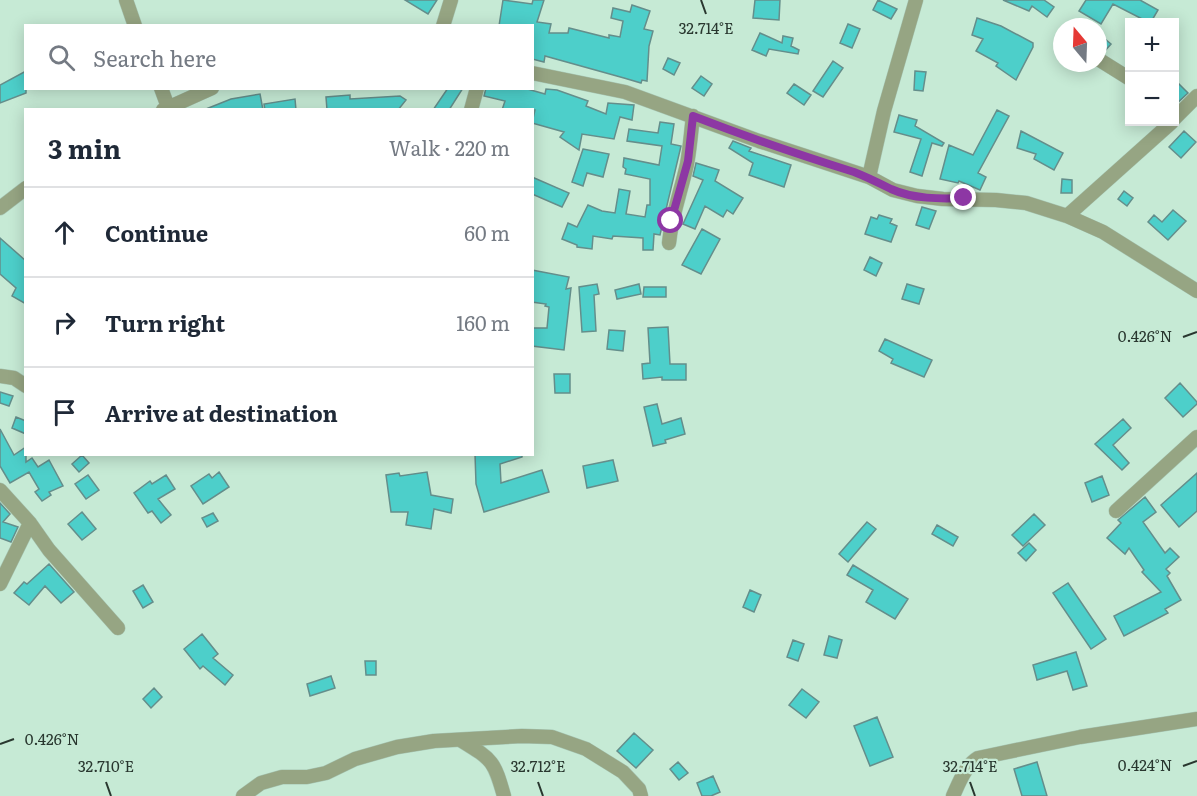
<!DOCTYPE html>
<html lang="en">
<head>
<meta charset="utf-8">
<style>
	:root { --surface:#fff; --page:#f6f6f7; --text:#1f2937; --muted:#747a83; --line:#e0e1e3 }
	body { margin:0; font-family:Literata,serif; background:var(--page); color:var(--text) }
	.controls { position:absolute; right:18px; top:18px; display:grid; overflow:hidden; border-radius:0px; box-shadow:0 3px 15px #0003 }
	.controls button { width:54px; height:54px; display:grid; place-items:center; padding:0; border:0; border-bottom:2px solid var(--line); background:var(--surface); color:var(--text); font:30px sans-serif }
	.compass { position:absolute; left:1053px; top:18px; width:54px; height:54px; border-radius:50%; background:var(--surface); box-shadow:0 3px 15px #0003; rotate:341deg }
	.stop { position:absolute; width:18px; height:18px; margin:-14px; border:4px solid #8d37a4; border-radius:50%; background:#fff }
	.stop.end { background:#8d37a4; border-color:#fff; box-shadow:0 2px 6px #0008 }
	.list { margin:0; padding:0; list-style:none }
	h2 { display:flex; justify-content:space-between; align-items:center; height:78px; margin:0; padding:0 24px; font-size:26px }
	h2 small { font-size:20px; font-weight:400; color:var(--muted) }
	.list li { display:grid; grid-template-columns:39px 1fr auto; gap:18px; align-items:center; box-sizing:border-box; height:90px; padding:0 24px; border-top:2px solid var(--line) }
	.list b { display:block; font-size:22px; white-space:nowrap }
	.list em { font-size:20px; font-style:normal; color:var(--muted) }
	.icon { flex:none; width:33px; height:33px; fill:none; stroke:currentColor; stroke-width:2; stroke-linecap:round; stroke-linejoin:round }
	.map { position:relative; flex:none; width:1197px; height:796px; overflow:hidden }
	.search { position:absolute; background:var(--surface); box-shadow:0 3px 15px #0003; left:24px; top:24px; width:510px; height:66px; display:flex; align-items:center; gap:15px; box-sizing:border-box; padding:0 21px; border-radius:0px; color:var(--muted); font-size:22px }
	.panel { position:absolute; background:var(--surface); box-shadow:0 3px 15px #0003; left:24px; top:108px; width:510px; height:348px; border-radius:0px }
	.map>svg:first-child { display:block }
</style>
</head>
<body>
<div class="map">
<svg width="1197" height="796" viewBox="0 0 1197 796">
	<rect width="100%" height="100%" fill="#c6ead5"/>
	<path fill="#4dcfca" stroke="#648e8b" stroke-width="1.5" d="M405,0h32l-9,14z
		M503,0l29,4 1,-4h11l-7,22 14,2 -2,9h19l1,-5 40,10v-3l11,2 3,-16 -12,-3 2,-10 17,4 2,-7 18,6 -6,18 9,2 -4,15 -2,35 -5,-1 -1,3 -17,-5 -79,-22 -1,6 -12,-3v-33h-33z
		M755,0h25l-1,20 -26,-2z
		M878,0l19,9 -6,10 -18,-9z
		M1003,0h41l10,7 -7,10 -15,-11 -3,5z
		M1086,0h54l18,10 -7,12h-3l-35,-18 -12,20 -22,-13z
		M977,18l24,8 32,17v4l-17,33 -20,-14 2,-3 -22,-12 7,-12 -11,-4z
		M848,24l12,5 -8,19 -12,-5z
		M760,33l22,10 1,-7 10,2 -2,8 8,4 -1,4 -29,-5 -3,7 -14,-6z
		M1098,33l13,11 -7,8 -6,-2z
		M668,58l12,5 -6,12 -11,-6z
		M833,61l10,7 -20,29 -10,-6z
		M26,71v22l-26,10v-18z
		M915,71l11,1 -3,19 -9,-1z
		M701,76l11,8 -8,12 -12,-8z
		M1174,79l14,14 -14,13z
		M794,84l17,11 -7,10 -17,-12z
		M448,88h15l-14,22h-16z
		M486,88h38l21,6 1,-5 11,1 31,11 -2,5 20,8 2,-11 26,2 -2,15 -12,-3 -6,22 -32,-5 -3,16 -19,-13 4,-5 -32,-9 3,-13h-33l3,-9 -21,-5z
		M260,94l3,16 -57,-1 25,-10z
		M350,95v4l50,-3 6,4 -8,10h-71l-1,-13z
		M295,99l1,11h-31l-1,-6z
		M997,110l12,6 -31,57 8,4 -6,13 -21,-9 -1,2 -18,-4 9,-34 24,10z
		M899,115l18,5 -2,6 29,17 -2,3 -10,-3 -10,33 -12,-4 11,-33 -27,-7z
		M660,122l14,2 -3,20 10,2 -21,89 -6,-1 -1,16h-10v-12l-30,-2 -1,3 -19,-3 -1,13 -15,-2v-2l-15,-6 6,-16 9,4 11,-22 14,6 13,2 4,-24 11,2 -4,23 19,3 2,-12h3v-26l-25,-5 1,-5 -3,-2 1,-9 35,7 3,-19 -35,-5 2,-12 29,4z
		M1021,131l42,22 -9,17 -20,-11 2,-5 -19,-6z
		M1184,131l12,11 -15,16 -12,-11z
		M733,141l18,7 -2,3 42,14 -7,22 -35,-12 4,-12 -24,-15z
		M583,149l26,5 -6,23 -16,-4 -4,13 -11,-4z
		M696,163l23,7 -4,11 28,17 -10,16 -6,-4 -4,7 -18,-11 -10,23 -12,-5 20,-44 -10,-4z
		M532,177l37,16 -7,14 -30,-13z
		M1062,179l10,1v13h-11z
		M1124,191l9,7 -6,8 -9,-7z
		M922,207l14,4 -7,18 -13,-4z
		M1173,210l13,11 -18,19 -20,-18 6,-7 8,7z
		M879,215l13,4 -2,4 7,3 -6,16 -26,-8 6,-17 6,2z
		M702,229l18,10 -19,35 -19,-9z
		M0,238l26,23v43l-14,-8 4,-8 -16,-14z
		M870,257l12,6 -6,13 -12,-6z
		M532,270l37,7 -3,12 5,-1 -7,62 -32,-4v-18h15l2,-21 -4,-1 1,-2 -14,-2z
		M597,284l2,10 -5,1 2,36 -14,1 -3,-45z
		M639,284l2,10 -24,5 -2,-9z
		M907,284l17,5 -5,15 -17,-5z
		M644,287h22v10h-23z
		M668,327l2,37h16v16h-24v-3l-19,2 -1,-15 8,-1 -2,-35z
		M609,330l16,1 -2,20 -16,-2z
		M885,339l47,21 -8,17 -33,-14 2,-4 -14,-8z
		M554,374h16v19h-15z
		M1180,383l17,19v2l-14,13 -18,-19z
		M0,392l13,4 -4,10 -9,-3z
		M657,404l5,20 19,-6 4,16 -20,6 1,3 -13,3 -9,-39z
		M16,417l10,4v13l-14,-6z
		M1123,419l8,9 -18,17 16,18 -7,7 -27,-26z
		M0,429l14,26 12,-8v15l6,-4 6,9 11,-7 14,26 -14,6 2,3 -9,6 -7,-9 4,-3 -10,-17 -19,11 -10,-17z
		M475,454h47v3l-22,7 1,19 41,-13 7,22 -65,20 -8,-28z
		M82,455l7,8 -10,9 -7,-8z
		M613,460l5,21 -31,7 -4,-22z
		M219,472l10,15 -26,17 -12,-18 18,-12 3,4z
		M427,472l4,23 22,4 -2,14 -17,-4 -3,20 -25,-4 2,-13h-17l-5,-37 13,-2 1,3z
		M1197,473v38l-18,16 -18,-22z
		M88,475l11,15 -13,9 -11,-15z
		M166,475l9,14 -17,10 13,16 -10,8 -9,-12 -4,2 -14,-20 16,-12 2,3z
		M1102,476l7,19 -17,7 -7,-19z
		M1145,497l11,15 -13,10 22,31 5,-5 9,9 -13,12 4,4 -3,3 14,24 -16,9 3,4 -44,23 -10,-20 47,-24 -19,-20 2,-2 -15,-22 -4,6 -18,-16 14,-15 -3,-3z
		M0,503l10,11 -7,8 15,5 -7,15 -11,-4z
		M82,512l14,17 -14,11 -14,-16z
		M213,513l5,8 -11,6 -5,-9z
		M1034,514l11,11 -22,21 -11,-11z
		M867,522l9,7 -28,33 -9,-8z
		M937,525l21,12 -5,9 -21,-12z
		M1029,543l7,7 -10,11 -8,-8z
		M49,564l25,28 -13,11 -16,-17 -16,19 -15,-12 10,-11 3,2z
		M853,565l55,34 -13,20 -29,-17 7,-12 -26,-15z
		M1068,583l38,56 -15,10 -38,-56z
		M143,585l10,17 -10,6 -10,-17z
		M750,590l11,5 -7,17 -11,-5z
		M202,634l16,20 -5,4 20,17 -8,10 -22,-19 -3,3 -16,-20z
		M829,636l13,4 -5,18 -13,-3z
		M793,640l11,4 -6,17 -11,-4z
		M1076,652l11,34 -14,4 -6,-19 -30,9 -4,-15z
		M365,661h11v14h-10z
		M331,676l4,12 -25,8 -3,-12z
		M154,688l8,9 -11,11 -8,-9z
		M802,689l17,13 -13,16 -17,-13z
		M877,717l16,40 -23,9 -16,-40z
		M634,733l19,17 -17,18 -19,-17z
		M678,762l10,11 -9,7 -9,-11z
		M1037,762l10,34h-25l-8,-27z
		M713,776l7,16 -9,4h-9l-5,-13z"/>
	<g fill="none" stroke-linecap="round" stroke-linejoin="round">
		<defs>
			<path id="minor" d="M126,0l9,26
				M443,26l8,-26
				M1098,59l32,20
				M532,73l93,19 134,49 110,36 24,13 24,6 26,3 53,1 30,3 41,13 36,16 94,59
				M161,88l7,19
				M163,110l49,-22
				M471,110l6,-22
				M1174,119l23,-23
				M869,177l15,-66 32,-111
				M0,208l26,-20
				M1067,216l105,-94
				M669,243c3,-30 12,-51 18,-79 3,-16 4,-32 6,-48
				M0,376l14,2 12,8
				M0,490l30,33 19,27 69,78
				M1116,511l81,-74
				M0,584l30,-61
				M462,741c31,19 32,20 42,55
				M243,796l18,-13 21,-6h25l19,-4 29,-14 42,-12 37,-6 88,-5 30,1 34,12 37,23 16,17 2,7
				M953,796c6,-13 12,-30 25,-38l102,-21 117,-18"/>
		</defs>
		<use href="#minor" stroke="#a7c6b4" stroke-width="15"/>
		<use href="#minor" stroke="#96a583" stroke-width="14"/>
	</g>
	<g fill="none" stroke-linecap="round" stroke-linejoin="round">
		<path stroke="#8d37a4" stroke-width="8" d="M671,221l17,-60 5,-45c54,21 107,39 161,56 13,5 25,11 37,17 22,10 49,10 73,9"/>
	</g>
	<path fill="none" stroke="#29372f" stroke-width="2" d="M701,0l5,14M1183,337l14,-5M0,744l14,-5M1183,766l14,-5M106,782l5,14M538,782l5,14M970,782l5,14"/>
	<g font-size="15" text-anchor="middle" fill="#29372f" stroke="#c6ead5" stroke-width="4.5" stroke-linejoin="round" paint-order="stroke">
		<text x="706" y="34">32.714°E</text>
		<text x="1145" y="342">0.426°N</text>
		<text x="52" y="745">0.426°N</text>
		<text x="1145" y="771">0.424°N</text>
		<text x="106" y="772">32.710°E</text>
		<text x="538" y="772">32.712°E</text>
		<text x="970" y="772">32.714°E</text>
	</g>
</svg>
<div class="controls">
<button>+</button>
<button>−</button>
</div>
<svg class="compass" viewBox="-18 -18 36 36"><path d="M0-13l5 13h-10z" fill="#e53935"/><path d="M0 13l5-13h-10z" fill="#747a83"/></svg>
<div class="stop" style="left:671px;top:221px"></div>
<div class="stop end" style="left:964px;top:198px"></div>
<div class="search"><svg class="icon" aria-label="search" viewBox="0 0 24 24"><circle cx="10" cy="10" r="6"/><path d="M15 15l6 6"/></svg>Search here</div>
<section class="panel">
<h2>3 min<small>Walk · 220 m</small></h2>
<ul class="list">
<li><svg class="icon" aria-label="ahead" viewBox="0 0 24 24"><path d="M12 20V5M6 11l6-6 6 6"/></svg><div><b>Continue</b></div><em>60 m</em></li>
<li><svg class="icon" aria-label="right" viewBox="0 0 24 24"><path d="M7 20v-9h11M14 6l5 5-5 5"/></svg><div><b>Turn right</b></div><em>160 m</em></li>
<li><svg class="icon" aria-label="arrive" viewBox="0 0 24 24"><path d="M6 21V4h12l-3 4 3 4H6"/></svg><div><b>Arrive at destination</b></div></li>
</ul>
</section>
</div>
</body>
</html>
